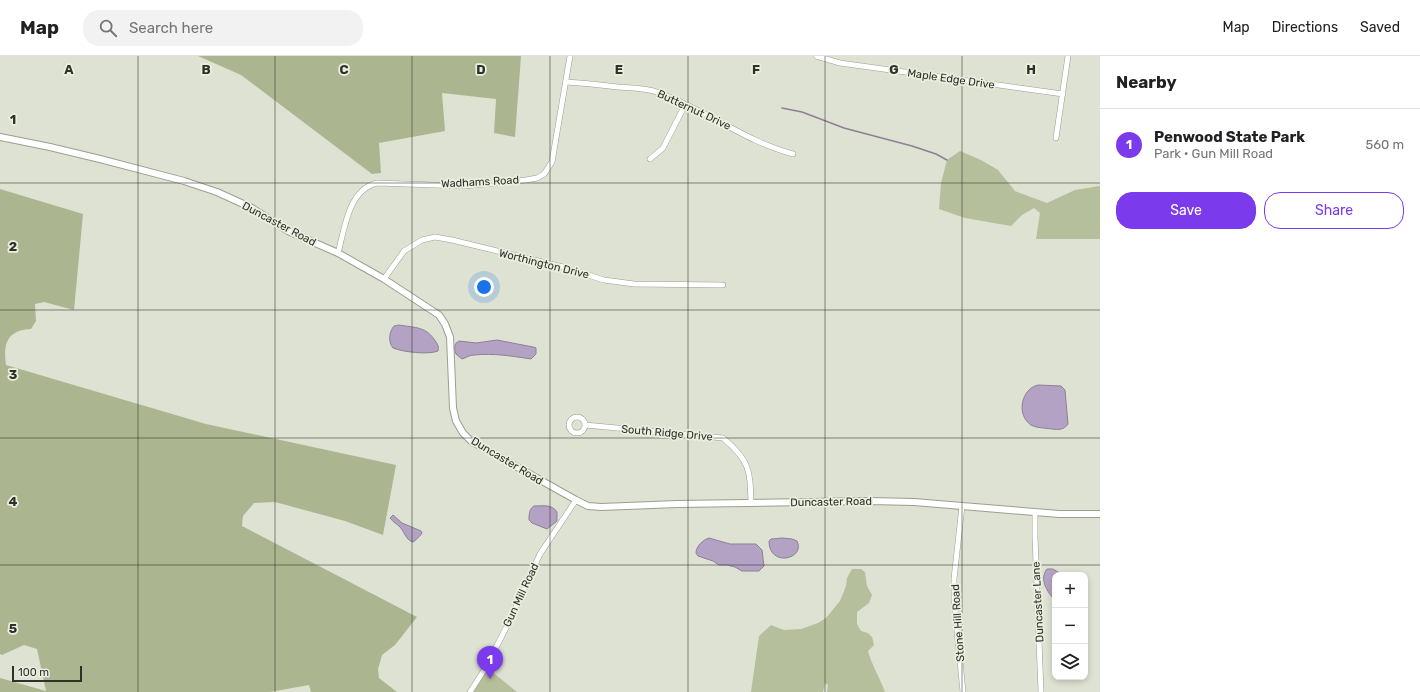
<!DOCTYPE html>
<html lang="en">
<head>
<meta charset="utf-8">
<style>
	:root { --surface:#fff; --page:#f2f2f2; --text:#202124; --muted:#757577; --line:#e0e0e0; --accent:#7c3aed }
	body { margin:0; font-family:Rubik,sans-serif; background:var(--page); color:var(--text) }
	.controls { position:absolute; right:12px; bottom:12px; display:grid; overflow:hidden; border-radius:8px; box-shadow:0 2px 6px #0003 }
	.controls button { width:36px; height:36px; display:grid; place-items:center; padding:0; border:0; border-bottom:1px solid var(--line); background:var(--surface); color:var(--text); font:20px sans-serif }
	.scale { position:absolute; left:12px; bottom:10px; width:70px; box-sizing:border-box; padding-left:4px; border:2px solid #2e3029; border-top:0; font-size:11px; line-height:14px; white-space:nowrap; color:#2e3029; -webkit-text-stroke:3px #eaefdf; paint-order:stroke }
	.you { position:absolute; left:484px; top:231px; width:14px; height:14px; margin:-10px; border:3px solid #fff; border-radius:50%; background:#1a73e8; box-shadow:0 0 0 6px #1a73e833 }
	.badge { display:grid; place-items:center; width:26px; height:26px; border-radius:50%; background:var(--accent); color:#fff; font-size:13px; font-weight:700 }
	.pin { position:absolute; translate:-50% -33px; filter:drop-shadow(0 1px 2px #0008) }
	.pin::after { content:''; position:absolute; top:21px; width:14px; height:12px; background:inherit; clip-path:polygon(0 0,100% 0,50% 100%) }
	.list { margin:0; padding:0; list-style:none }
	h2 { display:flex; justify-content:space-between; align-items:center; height:52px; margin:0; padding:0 16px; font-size:17px }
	h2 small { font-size:13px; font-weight:400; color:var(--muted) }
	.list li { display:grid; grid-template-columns:26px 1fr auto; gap:12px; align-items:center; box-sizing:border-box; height:72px; padding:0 16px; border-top:1px solid var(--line) }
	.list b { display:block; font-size:15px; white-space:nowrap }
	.list p { margin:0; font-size:13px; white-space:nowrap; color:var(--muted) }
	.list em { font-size:13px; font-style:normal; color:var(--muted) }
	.actions { display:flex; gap:8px; padding:12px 16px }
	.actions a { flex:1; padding:9px 0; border:1px solid var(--accent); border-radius:16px; text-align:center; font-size:14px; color:var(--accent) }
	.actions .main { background:var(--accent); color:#fff }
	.icon { flex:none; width:22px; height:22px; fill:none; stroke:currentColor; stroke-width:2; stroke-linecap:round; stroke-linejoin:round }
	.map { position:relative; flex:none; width:1100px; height:636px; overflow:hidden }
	header { display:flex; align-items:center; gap:24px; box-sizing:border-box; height:56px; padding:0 20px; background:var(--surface); border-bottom:1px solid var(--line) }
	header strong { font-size:19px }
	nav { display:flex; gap:22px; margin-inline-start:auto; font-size:14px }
	.search { width:280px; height:36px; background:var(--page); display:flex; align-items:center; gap:10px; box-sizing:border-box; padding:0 14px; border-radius:16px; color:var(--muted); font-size:15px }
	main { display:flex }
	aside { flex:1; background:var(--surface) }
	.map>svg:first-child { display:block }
</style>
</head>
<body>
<header>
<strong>Map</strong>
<div class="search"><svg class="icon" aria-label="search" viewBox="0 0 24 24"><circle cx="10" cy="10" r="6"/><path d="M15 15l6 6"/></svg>Search here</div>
<nav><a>Map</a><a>Directions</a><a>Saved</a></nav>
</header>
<main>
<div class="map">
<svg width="1100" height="636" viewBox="0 0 1100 636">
	<rect width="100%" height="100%" fill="#dde2d2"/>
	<path fill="#b5bf9c" d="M960,95l21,9 17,10 17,21 32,12 28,-13 25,-4v53h-64l4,-26 -6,-5 -12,7 -11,11 -46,-8 -26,-9 2,-26 6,-23z
		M852,513h9l4,3 2,14 5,9 -3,8 -12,9v12l4,7 7,2 4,4 2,8 -6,6c4,15 12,27 17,41h-58l1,-7 -3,-2 -2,9h-72l8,-56 12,-11 13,5 17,-1 17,-6 8,-5 14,-17 6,-15 1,-8z
		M486,611l31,25h-47z"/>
	<path fill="#abb691" d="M198,0h323l-6,81 -21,-4 2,-34 -54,-6 3,38 -66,12 2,30 -9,1 -131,-99z
		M0,133l83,25 -9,96 -30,-8 -9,2 1,17 -5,8c-24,1 -28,15 -25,36l200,59 190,41 -13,70 -38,-14 -70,-19 -21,1 -11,13 -1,10 175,91 -22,28 -13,10 -4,14 1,9 18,14h-86l-2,-7 -39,7h-270v-14l46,13 -9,-42 -13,-4 -22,10 -2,-1z"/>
	<path fill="#b4a2c4" stroke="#8c8096" d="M399,269c17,3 27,1 37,17 2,3 3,5 2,9 -10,4 -35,1 -45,-3 -5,-6 -4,-16 1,-22z
		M497,284l36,7 3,1v6l-5,5c-19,-3 -38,-6 -57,-4 -5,0 -8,3 -12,4l-6,-5c-2,-5 -2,-11 3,-13l17,2z
		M1038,329l23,1 4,4 3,34c-4,6 -10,6 -16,5 -7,-1 -16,-1 -21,-4 -15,-10 -10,-36 7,-40z
		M534,450c9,0 18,-2 23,6v9l-10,8 -15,-6 -3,-3c0,-5 0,-11 5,-14z
		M393,459l9,8 19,8 1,2c-1,2 -7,8 -9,9 -7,-2 -8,-9 -13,-15 -3,-3 -7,-5 -10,-9z
		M709,482l21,6h26l6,6 2,16 -5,5h-17l-7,-4 -8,-2h-8l-6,-4 -15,-5 -2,-3c0,-7 7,-13 13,-15z
		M782,482l10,1 5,2c9,18 -28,27 -28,0l2,-2z
		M1047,513h6l10,6h-8v25c-8,-8 -16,-21 -8,-31z"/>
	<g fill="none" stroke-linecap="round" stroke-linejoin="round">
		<path stroke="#8c8096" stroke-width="1.5" d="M782,52l20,4 42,16 68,18 24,8 11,6"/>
		<defs>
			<path id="minor" d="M816,0l24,7 223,31
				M566,26c17,1 35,3 52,5 13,1 27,1 39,5 46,16 89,50 136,62
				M1056,82l12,-82
				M650,103l13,-11 22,-43
				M338,197c7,-25 10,-63 39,-70l87,3 62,-6 11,-2 7,-4 8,-12 18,-106
				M384,223l20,-28 18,-11 13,-3 17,3 111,27 41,13 30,4 89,1
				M569 369a8 8 0 1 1 16 0a8 8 0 1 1-16 0Z
				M585,369l138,13c27,23 27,32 28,65
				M962,450l-8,73v20l9,93
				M1035,456v25l6,155
				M470,636l16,-25 25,-49 29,-64 36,-54"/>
			<path id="tertiary" d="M0,81l50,10 50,12 84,22 33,11 35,16 36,23 50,22 46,26 55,36 6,9 5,13 3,71 3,13 7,12 8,8 105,59 12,6 13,1 76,-3 193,-3 44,1 48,4 97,8h41"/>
		</defs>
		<use href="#minor" stroke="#9a9f90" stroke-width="6"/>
		<use href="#tertiary" stroke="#9a9f90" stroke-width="8"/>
		<use href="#minor" stroke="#fff" stroke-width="5"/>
		<use href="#tertiary" stroke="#fff" stroke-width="6"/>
	</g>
	<path fill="none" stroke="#2e3029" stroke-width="1" stroke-opacity="0.55" d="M138,0v636M275,0v636M412,0v636M550,0v636M688,0v636M825,0v636M962,0v636M0,127h1100M0,254h1100M0,382h1100M0,509h1100"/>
	<g text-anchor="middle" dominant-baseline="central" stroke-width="3.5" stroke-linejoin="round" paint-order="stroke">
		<g font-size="11" fill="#2e3029" stroke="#eaefdf">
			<text transform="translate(951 23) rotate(8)">Maple Edge Drive</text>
			<text transform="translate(694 54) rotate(25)">Butternut Drive</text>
			<text transform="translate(480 126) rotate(-3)">Wadhams Road</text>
			<text transform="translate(279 168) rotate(28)">Duncaster Road</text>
			<text transform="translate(544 208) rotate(14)">Worthington Drive</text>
			<text transform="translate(667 377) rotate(5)">South Ridge Drive</text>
			<text transform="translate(507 405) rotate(31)">Duncaster Road</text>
			<text transform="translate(831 446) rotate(-1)">Duncaster Road</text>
			<text transform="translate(521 539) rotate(-65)">Gun Mill Road</text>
			<text transform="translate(1038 546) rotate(-93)">Duncaster Lane</text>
			<text transform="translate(958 567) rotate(-94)">Stone Hill Road</text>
		</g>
	</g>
	<g font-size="13" text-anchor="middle" font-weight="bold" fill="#2e3029" stroke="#eaefdf" stroke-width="3.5" stroke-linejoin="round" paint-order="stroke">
		<text x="69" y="18">A</text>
		<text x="206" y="18">B</text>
		<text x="344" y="18">C</text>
		<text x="481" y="18">D</text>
		<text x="619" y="18">E</text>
		<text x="756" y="18">F</text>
		<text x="894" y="18">G</text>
		<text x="1031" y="18">H</text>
		<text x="13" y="68">1</text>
		<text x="13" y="195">2</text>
		<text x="13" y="323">3</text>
		<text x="13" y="450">4</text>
		<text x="13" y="577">5</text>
	</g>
</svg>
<div class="controls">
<button>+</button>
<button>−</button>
<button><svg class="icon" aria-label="layers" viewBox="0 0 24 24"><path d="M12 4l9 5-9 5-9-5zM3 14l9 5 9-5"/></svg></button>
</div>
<div class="scale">100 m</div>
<div class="you"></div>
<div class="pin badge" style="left:490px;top:623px">1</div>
</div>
<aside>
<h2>Nearby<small></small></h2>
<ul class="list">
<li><span class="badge">1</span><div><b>Penwood State Park</b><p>Park · Gun Mill Road</p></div><em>560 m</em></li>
</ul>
<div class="actions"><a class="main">Save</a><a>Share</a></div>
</aside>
</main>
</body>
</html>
